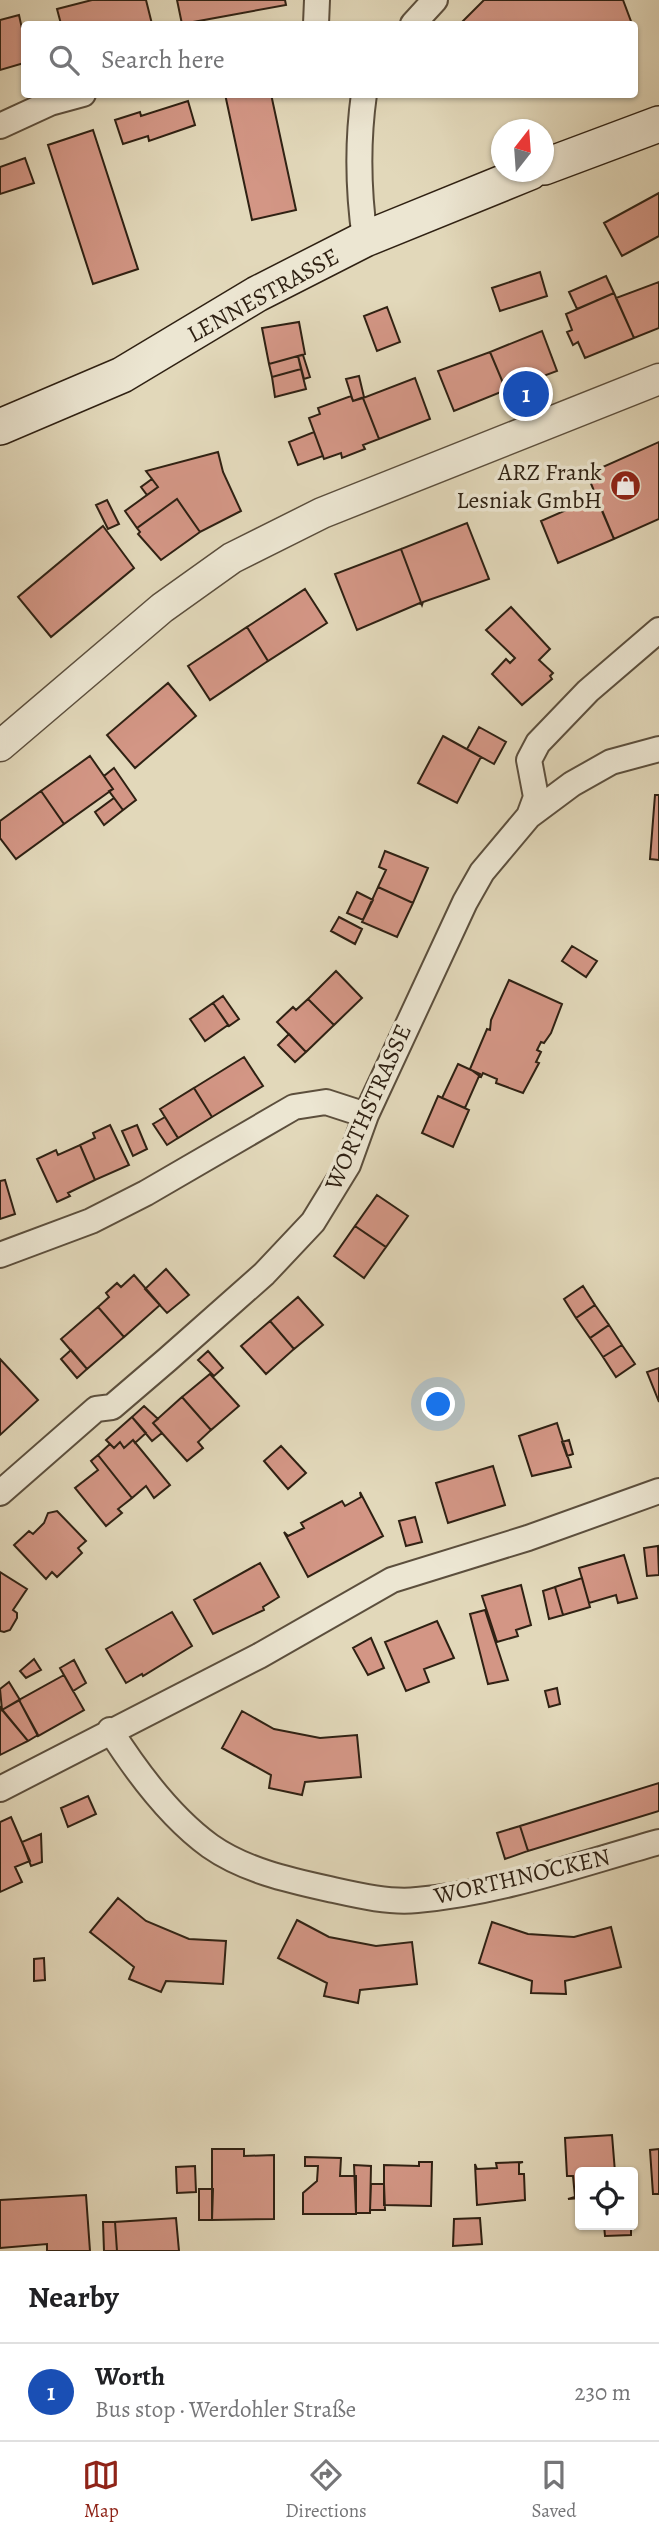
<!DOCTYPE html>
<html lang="en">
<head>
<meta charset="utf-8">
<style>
	:root { --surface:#fff; --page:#f2f2f2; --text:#202124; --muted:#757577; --line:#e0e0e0; --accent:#8f2418 }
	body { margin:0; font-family:Alegreya,serif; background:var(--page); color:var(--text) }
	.controls { position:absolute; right:21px; bottom:21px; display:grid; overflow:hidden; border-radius:7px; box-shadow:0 2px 5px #0004 }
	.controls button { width:63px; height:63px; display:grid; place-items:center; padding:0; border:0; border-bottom:2px solid var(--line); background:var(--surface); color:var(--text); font:35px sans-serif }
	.compass { position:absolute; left:491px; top:119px; width:63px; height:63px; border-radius:50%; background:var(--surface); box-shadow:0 2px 5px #0004; rotate:17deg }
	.you { position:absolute; left:439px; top:1405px; width:24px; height:24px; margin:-18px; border:5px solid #fff; border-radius:50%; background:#1a73e8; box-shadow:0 0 0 10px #1a73e833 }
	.badge { display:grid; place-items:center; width:46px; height:46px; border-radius:50%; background:var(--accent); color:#fff; font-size:23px; font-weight:700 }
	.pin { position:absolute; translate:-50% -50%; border:4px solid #fff; box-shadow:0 2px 7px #0006 }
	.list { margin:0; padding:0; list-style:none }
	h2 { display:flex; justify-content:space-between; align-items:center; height:91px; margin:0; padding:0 28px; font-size:30px }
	h2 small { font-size:23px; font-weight:400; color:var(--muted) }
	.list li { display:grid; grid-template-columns:46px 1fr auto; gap:21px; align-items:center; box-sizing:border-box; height:98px; padding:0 28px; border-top:2px solid var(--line) }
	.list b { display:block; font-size:26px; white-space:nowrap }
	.list p { margin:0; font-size:23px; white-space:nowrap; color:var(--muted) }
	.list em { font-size:23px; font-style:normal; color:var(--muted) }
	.icon { flex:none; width:38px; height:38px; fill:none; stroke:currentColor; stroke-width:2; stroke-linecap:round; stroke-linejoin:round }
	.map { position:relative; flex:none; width:659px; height:2251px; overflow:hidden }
	.search { position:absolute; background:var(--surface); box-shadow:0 2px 5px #0004; left:21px; right:21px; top:21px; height:77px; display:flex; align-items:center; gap:18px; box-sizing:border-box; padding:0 24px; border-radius:7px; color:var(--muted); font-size:26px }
	.sheet { height:189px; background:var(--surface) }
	nav { display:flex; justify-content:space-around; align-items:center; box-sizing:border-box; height:98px; border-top:2px solid var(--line); background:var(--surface); font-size:19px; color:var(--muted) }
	nav a { display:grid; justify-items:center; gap:4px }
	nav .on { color:var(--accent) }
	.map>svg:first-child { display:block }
</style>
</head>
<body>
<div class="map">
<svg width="659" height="2251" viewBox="0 0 659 2251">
	<rect width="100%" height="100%" fill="#e2d8ba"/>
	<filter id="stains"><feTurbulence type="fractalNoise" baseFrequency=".00286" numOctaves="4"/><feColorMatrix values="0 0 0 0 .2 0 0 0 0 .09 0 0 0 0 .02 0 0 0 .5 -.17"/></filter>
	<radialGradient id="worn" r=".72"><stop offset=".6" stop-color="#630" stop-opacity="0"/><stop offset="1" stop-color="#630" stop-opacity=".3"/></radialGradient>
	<path fill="#d39685" stroke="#2f2113" stroke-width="2" d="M92,0h54l6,24h-91l-4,-15z
		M177,0h108l1,5 -104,19z
		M484,0h139l9,24h-172z
		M19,15l5,23v25l-24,7v-50z
		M225,94h46l25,116 -44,10z
		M188,101l7,24 -46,16 -1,-5 -25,8 -8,-24 25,-8 1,4z
		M93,130l45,139 -45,15 -45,-139z
		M25,158l9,25 -34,11v-27z
		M659,193v43l-37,20 -18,-33z
		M540,272l7,24 -47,15 -8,-23z
		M606,276l8,17 -37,16 -8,-17z
		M659,282v46l-25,10 -18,-40z
		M614,293l20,45 -49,20 -7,-16 -5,3 -6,-13 5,-2 -6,-16z
		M387,307l13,35 -23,9 -13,-35z
		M299,322l6,32 -36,10 -7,-36z
		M542,331l15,40 -51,19 -16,-38z
		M490,352l16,38 -52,21 -16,-40z
		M303,355l7,22 -6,2 -6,-23z
		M298,356l3,13 -29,8 -3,-13z
		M301,369l5,20 -31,8 -3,-20z
		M359,376l5,21 -11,4 -7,-22z
		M415,378l15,41 -51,20 -16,-41z
		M351,396l2,5 10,-3 16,41 -16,6 2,4 -23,9 -1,-5 -17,6 -15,-41 11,-4 -2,-6z
		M314,432l9,24 -25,9 -9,-23z
		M659,442v77l-45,20 -27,-65z
		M218,452l5,20 18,39 -41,21 -23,-33 -40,29 -12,-17 33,-24 -12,-16z
		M152,479l6,8 -11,8 -6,-8z
		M596,497l18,42 -56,24 -17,-42z
		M177,499l23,33 -39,28 -23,-26 2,-2 -3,-4z
		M107,500l12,24 -11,5 -12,-24z
		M467,523l22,56 -66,23 -1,3 -21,-56z
		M103,526l31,42 -83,69 -33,-40z
		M401,549l21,56 -2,-2 -63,27 -22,-56z
		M305,589l22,34 -59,38 -21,-34z
		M511,607l39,42 -11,11 14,13 -3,3 2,3 -30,26 -30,-31 14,-15 4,4 5,-5 -29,-28z
		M247,627l21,34 -58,39 -22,-34z
		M168,683l28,33 -61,52 -28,-33z
		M479,727l27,15 -12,22 -27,-15z
		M443,736l38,21 -24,46 -39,-20z
		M90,756l23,33 -49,35 -23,-33z
		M114,768l22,32 -13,10 -14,-19 4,-2 -9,-13z
		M41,791l23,33 -48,35 -16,-21v-17z
		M655,795h4v65l-9,-1z
		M114,798l9,12 -19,15 -9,-13z
		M385,851l43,17 -15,35 -35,-16 8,-17 -7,-3z
		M378,887l35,16 -16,34 -35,-15z
		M357,892l16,8 -10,20 -16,-7z
		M339,917l23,12 -7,15 -24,-13z
		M572,946l25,15 -11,16 -24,-16z
		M336,971l26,27 -28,27 -26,-26z
		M509,980l53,24 -11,29 -7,10 -3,-1 -4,8 4,2 -5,10 3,1 -16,30 -27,-10 1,-4 -14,-6 -2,4 -11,-8 17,-40 3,1 1,-10z
		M223,996l16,23 -10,7 -16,-23z
		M308,999l26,26 -28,27 -29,-30 16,-15 3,3z
		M213,1003l15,22 -23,16 -15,-22z
		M289,1034l17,18 -11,10 -17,-17z
		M244,1057l19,29 -51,31 -18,-29z
		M458,1064l22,10 -15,34 -23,-10z
		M194,1088l18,29 -34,21 -18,-29z
		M438,1096l31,14 -16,37 -31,-14z
		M165,1117l13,21 -11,7 -14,-21z
		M110,1125l19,40 -34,15 -15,-35 15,-7 -2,-5z
		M137,1125l10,24 -14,7 -11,-25z
		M80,1145l15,35 -27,13 2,3 -13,6 -20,-43 19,-9 2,5z
		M5,1180l10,34 -15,5v-38z
		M377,1195l31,21 -22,31 -31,-21z
		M355,1226l31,21 -22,31 -30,-22z
		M166,1269l23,26 -22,18 -22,-24z
		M134,1275l26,30 -36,32 -26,-30 11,-10 -3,-4 11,-10 4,4z
		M583,1286l12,19 -19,13 -12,-19z
		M298,1297l25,28 -29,24 -24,-28z
		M595,1305l14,20 -19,13 -14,-20z
		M98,1307l26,30 -37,32 -26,-30z
		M270,1321l24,28 -28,25 -25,-28z
		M609,1325l13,20 -19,12 -13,-19z
		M622,1345l13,19 -19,13 -13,-20z
		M71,1350l16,19 -10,9 -16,-19z
		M208,1351l15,17 -9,8 -16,-16z
		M0,1359l38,41 -38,35z
		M659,1368v34l-12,-30z
		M210,1374l29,32 -28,24 -29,-33z
		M182,1397l29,33 -13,12 5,6 -16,13 -34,-38z
		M144,1406l14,13 -5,4 9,10 -10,8 -20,-24z
		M132,1417l14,16 -11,10 -2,-3 -9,8 -4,-6 -6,6 -8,-8z
		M557,1423l14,44 -39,9 -13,-40z
		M133,1440l37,45 -16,13 -8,-12 -14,12 -34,-43 12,-11 4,4 6,-6 4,6z
		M569,1440l4,14 -6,2 -5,-14z
		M281,1446l25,27 -18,16 -24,-28z
		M98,1455l34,43 -14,11 4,4 -16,13 -31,-38 23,-18 -7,-9z
		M493,1466l12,39 -57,18 -12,-40z
		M360,1492l23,44 -75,41 -24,-45 4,4 16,-8 -3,-5 41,-22 3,5 16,-9z
		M57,1511l29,30 -8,7 4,5 -25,24 -5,-5 -6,7 -32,-34 15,-14 4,3 11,-11 4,-10z
		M415,1517l7,25 -16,4 -7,-25z
		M658,1546l1,29 -12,1 -3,-28z
		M624,1555l13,43 -19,5 -2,-8 -27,8 -10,-35z
		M260,1563l19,34 -16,10 1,3 -51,24 -19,-34z
		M0,1572l27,17 -14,21 4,3v5l-7,12 -6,2 -4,-1z
		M582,1578l8,29 -27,8 -8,-28z
		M521,1585l10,40 -15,5 2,6 -21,6 -15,-46z
		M555,1587l8,28 -14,4 -6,-28z
		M485,1610l23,70 -20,4 -18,-70z
		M172,1612l20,34 -49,30 -1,-2 -16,9 -20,-34z
		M437,1621l17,37 -30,11 5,13 -23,9 -21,-49z
		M371,1638l13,30 -16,7 -15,-27z
		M34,1659l7,11 -15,8 -6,-7z
		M74,1660l12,23 -13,8 -13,-23z
		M64,1675l20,35 -46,26 -19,-36z
		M9,1682l11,18 -18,10 -2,-21z
		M557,1688l3,16 -11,3 -4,-16z
		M19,1700l19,35 -10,6 -26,-31z
		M0,1707l28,34 -28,14z
		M242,1711l32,18 46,9 37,-3 4,42 -56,5 -3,13 -33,-7 2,-13 -49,-27z
		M659,1783v28l-131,40 -8,-25z
		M88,1796l8,18 -28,13 -7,-19z
		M11,1817l19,44 -15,6 7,15 -22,10v-70z
		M520,1826l8,25 -23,8 -8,-26z
		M41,1834l1,28 -11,4 -9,-24z
		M118,1898l28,23 43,18 37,2 -3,43 -57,-3 -5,11 -32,-13 5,-12 -44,-35z
		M297,1920l32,17 47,9 36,-4 5,42 -57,6 -2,13 -34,-7 3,-13 -49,-25z
		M492,1922l36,12 46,3 37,-10 10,40 -56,14 1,13 -35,-1 1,-12 -53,-18z
		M44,1958l1,22 -11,1v-22z
		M612,2135l3,37h-35v26l-12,1 7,-2 -2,-21h-6l-2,-38z
		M212,2149h32v7l30,-1v64l-62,1z
		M659,2149v45h-6l-3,-44z
		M305,2157l36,1 -1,18h16v38h-53v-21l14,-12 1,-15h-13z
		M419,2162h13l-1,44 -47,-1v-40l35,1z
		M523,2162l-4,1v11h5l1,26 -48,5 -2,-41 2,5 20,-1 -1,-5z
		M354,2165l17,1 -1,47h-14z
		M195,2166l1,26 -19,1 -1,-26z
		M371,2184h13l1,26h-15z
		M199,2189h14l-1,31h-13z
		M86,2195l4,56h-43v-7l-47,4v-48z
		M176,2218l3,33h-62l-2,-29z
		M480,2218l2,26 -29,2 1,-27z
		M103,2222h12l2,29h-13z
		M604,2225h27v10l-26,1z"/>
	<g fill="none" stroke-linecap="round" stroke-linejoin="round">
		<defs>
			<path id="minor" d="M316,24l1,-24
				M413,24l22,-24
				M364,94c-7,50 -6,96 1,145
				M0,126l50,-23 33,-9
				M529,816l7,-19 -7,-37 9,-17 50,-52 71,-61
				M0,1255l91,-34 55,-28 148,-86 32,-5 40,13
				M0,1493l96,-84 16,-2 56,-48 96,-85 49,-52 35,-57 18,-50 99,-213 17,-30 47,-56 43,-32 39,-22 48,-13
				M110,1730c26,41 60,87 100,116 34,24 78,34 119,43 27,6 60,14 88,11 83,-7 163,-36 242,-58
				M0,1789l259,-133 133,-76 136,-42 131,-47"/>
			<path id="tertiary" d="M0,746l162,-138 70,-50 90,-45 337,-134"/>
			<path id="secondary" d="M544,167l115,-43
				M0,427l122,-52 135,-81 108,-55 165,-67"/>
		</defs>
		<use href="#minor" stroke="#5c4f3d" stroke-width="28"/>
		<use href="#tertiary" stroke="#5c4f3d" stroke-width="33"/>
		<use href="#secondary" stroke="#2f2113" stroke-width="38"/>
		<use href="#minor" stroke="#ece6d2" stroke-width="24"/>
		<use href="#tertiary" stroke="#ece6d2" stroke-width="30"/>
		<use href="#secondary" stroke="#ece6d2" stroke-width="35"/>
	</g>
	<defs>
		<symbol id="shop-disc" viewBox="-11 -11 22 22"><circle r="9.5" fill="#8f2418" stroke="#ece6d2"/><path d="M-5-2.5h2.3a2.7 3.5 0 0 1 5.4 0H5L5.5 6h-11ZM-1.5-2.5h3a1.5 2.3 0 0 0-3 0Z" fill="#fff"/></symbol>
	</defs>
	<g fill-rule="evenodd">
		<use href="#shop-disc" x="608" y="468" width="35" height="35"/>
	</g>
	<g text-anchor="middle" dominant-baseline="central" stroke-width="7" stroke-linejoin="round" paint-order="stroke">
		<g font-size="24" fill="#2f2113" stroke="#ece6d2">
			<text transform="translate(263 295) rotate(-29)">LENNESTRASSE</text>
			<text transform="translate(368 1107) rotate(-66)">WORTHSTRASSE</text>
			<text transform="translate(522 1876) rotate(-13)">WORTHNOCKEN</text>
		</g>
		<g font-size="24" fill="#2f2113" stroke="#ece6d2" text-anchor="end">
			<text x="602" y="472">ARZ Frank<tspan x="602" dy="28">Lesniak GmbH</tspan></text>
		</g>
	</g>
	<rect width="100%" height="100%" filter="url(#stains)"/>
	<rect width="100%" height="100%" fill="url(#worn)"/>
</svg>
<div class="controls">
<button><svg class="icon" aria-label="locate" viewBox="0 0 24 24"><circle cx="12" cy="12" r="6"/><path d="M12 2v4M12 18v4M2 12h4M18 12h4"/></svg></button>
</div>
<svg class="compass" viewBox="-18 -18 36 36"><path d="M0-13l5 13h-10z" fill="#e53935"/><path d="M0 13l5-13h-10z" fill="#757577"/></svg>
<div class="you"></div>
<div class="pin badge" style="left:526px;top:394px;background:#1a4fb4">1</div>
<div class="search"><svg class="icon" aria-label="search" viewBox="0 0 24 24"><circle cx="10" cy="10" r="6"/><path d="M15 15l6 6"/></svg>Search here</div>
</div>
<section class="sheet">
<h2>Nearby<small></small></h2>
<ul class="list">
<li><span class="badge" style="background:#1a4fb4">1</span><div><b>Worth</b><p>Bus stop · Werdohler Straße</p></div><em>230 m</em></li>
</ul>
</section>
<nav>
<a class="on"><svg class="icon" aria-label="map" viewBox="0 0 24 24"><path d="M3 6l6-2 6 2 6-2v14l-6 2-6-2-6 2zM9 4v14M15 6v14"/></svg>Map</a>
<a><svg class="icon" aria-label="directions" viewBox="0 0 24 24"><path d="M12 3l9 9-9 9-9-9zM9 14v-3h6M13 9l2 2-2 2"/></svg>Directions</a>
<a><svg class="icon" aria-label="saved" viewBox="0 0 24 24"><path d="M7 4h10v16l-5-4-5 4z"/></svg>Saved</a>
</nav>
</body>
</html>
